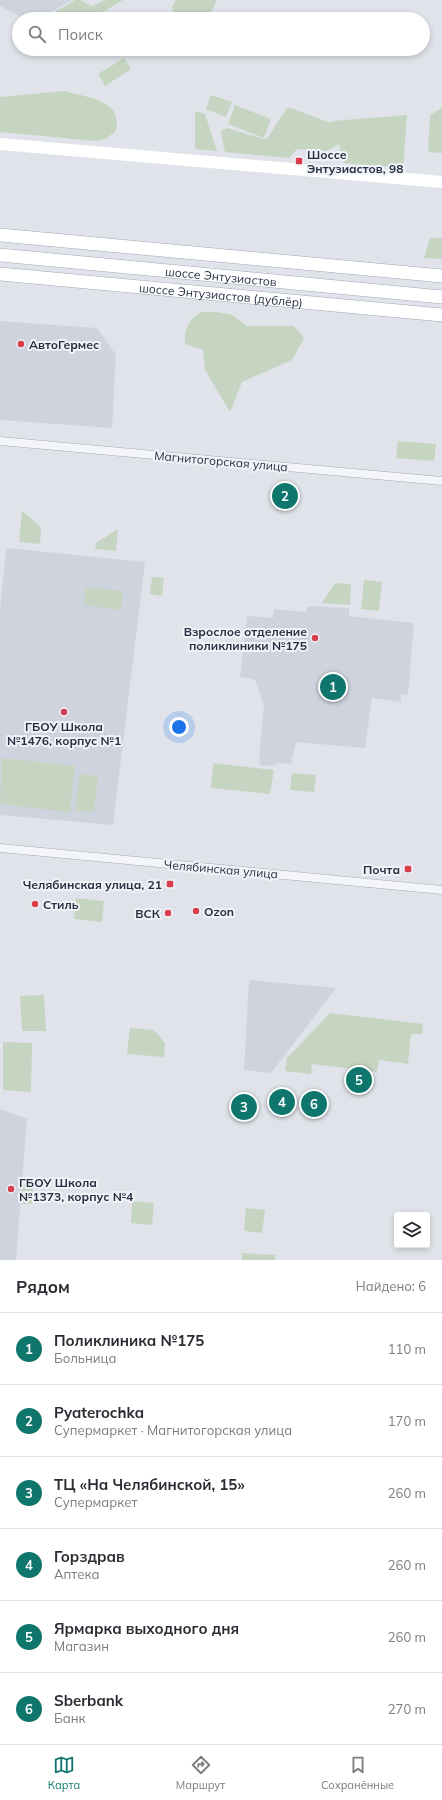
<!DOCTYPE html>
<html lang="ru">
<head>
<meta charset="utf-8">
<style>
	:root { --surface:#fff; --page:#f2f2f3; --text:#2b2b33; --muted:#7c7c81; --line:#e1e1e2; --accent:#0f766e }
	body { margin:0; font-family:Mulish,sans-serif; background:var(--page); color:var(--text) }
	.controls { position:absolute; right:12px; bottom:12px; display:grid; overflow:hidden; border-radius:4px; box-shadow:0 2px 6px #0003 }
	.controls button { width:36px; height:36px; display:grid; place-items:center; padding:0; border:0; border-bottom:1px solid var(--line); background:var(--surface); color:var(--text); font:20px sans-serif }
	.you { position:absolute; left:179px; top:727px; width:14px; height:14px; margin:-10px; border:3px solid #fff; border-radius:50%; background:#1a73e8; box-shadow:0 0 0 6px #1a73e833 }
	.badge { display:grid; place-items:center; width:26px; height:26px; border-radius:50%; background:var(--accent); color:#fff; font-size:13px; font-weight:700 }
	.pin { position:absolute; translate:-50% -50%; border:2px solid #fff; box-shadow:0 1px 4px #0006 }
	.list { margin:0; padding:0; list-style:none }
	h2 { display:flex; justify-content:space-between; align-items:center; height:52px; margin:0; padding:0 16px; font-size:17px }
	h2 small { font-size:13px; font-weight:400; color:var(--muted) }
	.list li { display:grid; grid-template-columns:26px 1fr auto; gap:12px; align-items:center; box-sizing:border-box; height:72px; padding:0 16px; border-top:1px solid var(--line) }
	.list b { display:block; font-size:15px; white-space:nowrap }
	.list p { margin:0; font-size:13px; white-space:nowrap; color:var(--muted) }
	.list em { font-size:13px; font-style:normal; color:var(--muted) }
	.icon { flex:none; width:22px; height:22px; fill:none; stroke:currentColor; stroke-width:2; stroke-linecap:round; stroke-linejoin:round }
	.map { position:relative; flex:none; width:442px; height:1260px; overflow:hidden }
	.search { position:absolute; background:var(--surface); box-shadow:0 2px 6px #0003; left:12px; right:12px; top:12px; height:44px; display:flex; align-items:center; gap:10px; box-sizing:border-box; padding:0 14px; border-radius:22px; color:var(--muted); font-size:15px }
	.sheet { height:484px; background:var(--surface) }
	nav { display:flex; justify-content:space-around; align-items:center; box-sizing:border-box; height:56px; border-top:1px solid var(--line); background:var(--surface); font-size:11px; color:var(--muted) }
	nav a { display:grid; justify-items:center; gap:2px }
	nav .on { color:var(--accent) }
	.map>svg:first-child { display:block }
</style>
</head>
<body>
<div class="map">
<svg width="442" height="1260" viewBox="0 0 442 1260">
	<rect width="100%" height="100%" fill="#e0e4ea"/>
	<path fill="#ced3dd" d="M0,0h72l-33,19h-13l-26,-13z
		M0,321l97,7 19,27 -4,73 -112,-8z
		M8,548l137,14 -32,263 -113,-10v-206l6,-58z
		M308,606l41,2v8l65,7 -6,72 -7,-1v8l-29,-4 -7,50 -69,-6 -5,22 -13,-1 -4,3 -14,-1 -1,-5 5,-55 -9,-25 -15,-3 7,-61 26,2 1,-9 32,3z
		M249,980l87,8 -65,85 -27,-3z
		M0,1109l27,10 -11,141h-16z"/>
	<path fill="#c5d5c1" d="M75,0h5l12,6 13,-6h18l-32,19h-48z
		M176,0h41l-9,19h-34l-2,-12z
		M124,58l7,11 -26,17 -7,-12z
		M65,91c22,7 58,8 51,40l-9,7 -11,3 -96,-9v-35z
		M211,95l21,7 -6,15 -20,-8z
		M235,105l36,14 -7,19 -36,-14z
		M288,107l43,16 1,-2 75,-6 -4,53 -59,-5 -5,-19 -13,7 -29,-2 -8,9 -64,-6 -4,-18 1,-4 5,-2 36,11 5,-1 9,-15z
		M442,108v45l-14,-1 2,-37z
		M195,111l10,3 12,37 -22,-2z
		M430,238h12v21l-18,-1z
		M217,312l15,3 15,11h47l10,12 -12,22 -50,22 -12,30 -25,-42 -2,-20 -18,-6c-1,-11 2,-24 13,-30 4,-3 13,-2 19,-2z
		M398,441l38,3 -2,17 -38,-3z
		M22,511l19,16 -1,17 -21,-2z
		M118,529l-2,22 -21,-2 1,-6z
		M152,577l12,1 -2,18 -12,-2z
		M364,580l18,2 -3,29 -18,-2z
		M335,583l16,1 -1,21 -28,-2z
		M86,587l37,4 -2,19 -37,-5z
		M2,758l73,8 -5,46 -70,-8z
		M213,763l61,7 -4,24 -59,-6z
		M292,773l24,2 -2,17 -24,-2z
		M80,774l18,2 -4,36 -19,-2z
		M76,898l28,3 -2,21 -28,-3z
		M44,995l2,36h-24l-2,-35z
		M330,1013l93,11 -1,10h-11l-3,30 -29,-4 -2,12 -65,-8 -1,10 -26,-3 2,-13z
		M130,1028l24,2 11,13 -1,14 -37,-3z
		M3,1042l29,1 -1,49 -28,-2z
		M23,1184l11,1 -2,19h-11z
		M132,1201l22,2 -2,22 -21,-2z
		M246,1208l19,2 -3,23 -18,-2z
		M242,1253l33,2v5h-33z"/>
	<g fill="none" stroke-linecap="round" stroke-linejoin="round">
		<defs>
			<path id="street" d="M0,441l442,40
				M0,848l442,42"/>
			<g id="primary">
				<path d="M0,235l442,41"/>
				<path id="s1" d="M0,255l442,42"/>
				<path id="s2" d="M0,274l442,41"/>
			</g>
		</defs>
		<use href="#street" stroke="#a5aab5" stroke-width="9"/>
		<use href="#primary" stroke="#9fa7b7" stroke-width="14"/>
		<use href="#street" stroke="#f4f5f8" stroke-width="8"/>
		<path stroke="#fff" stroke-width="12" d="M0,144l442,38"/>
		<use href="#primary" stroke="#fff" stroke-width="13"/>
	</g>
	<g fill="#d93c4b" stroke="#f0f3f8" stroke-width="1.5">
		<rect x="295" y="157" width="8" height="8" rx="2"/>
		<circle cx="21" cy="344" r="4"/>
		<circle cx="315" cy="638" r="4"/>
		<circle cx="64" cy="712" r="4"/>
		<rect x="404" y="865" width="8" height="8" rx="2"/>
		<rect x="166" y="880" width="8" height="8" rx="2"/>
		<circle cx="35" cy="904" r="4"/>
		<circle cx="196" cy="911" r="4"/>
		<circle cx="168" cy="913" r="4"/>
		<circle cx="11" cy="1189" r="4"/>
	</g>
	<g text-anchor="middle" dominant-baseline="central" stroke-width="4" stroke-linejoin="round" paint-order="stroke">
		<g font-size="12" font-weight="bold" fill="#273043" stroke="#f0f3f8" text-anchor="start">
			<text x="307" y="154">Шоссе<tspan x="307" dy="14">Энтузиастов, 98</tspan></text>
			<text x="29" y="344">АвтоГермес</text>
			<text x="307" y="631" text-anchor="end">Взрослое отделение<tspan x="307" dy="14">поликлиники №175</tspan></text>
			<text x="64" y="726" text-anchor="middle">ГБОУ Школа<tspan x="64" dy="14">№1476, корпус №1</tspan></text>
			<text x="400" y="869" text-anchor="end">Почта</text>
			<text x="162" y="884" text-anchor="end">Челябинская улица, 21</text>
			<text x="43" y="904">Стиль</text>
			<text x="204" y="911">Ozon</text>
			<text x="160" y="913" text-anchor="end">ВСК</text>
			<text x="19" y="1182">ГБОУ Школа<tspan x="19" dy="14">№1373, корпус №4</tspan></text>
		</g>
		<g font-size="12" fill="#273043" stroke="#f0f3f8">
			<text stroke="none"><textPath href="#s1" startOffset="222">шоссе Энтузиастов</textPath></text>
			<text stroke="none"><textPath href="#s2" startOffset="222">шоссе Энтузиастов (дублёр)</textPath></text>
			<text transform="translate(221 461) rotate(5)">Магнитогорская улица</text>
			<text transform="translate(221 869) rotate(5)">Челябинская улица</text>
		</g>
	</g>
</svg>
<div class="controls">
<button><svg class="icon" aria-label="layers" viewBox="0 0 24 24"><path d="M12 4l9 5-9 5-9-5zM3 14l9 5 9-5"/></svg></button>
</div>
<div class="you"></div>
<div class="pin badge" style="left:333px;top:687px">1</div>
<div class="pin badge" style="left:285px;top:496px">2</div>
<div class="pin badge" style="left:244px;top:1107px">3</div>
<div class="pin badge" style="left:282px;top:1102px">4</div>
<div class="pin badge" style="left:359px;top:1080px">5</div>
<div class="pin badge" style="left:314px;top:1104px">6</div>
<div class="search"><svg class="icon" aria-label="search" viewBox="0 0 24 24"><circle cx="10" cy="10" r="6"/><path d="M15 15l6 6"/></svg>Поиск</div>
</div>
<section class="sheet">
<h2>Рядом<small>Найдено: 6</small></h2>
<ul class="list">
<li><span class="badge">1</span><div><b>Поликлиника №175</b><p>Больница</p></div><em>110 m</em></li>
<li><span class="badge">2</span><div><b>Pyaterochka</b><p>Супермаркет · Магнитогорская улица</p></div><em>170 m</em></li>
<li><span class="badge">3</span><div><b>ТЦ «На Челябинской, 15»</b><p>Супермаркет</p></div><em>260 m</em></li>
<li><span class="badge">4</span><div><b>Горздрав</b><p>Аптека</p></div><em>260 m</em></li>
<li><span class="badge">5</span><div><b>Ярмарка выходного дня</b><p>Магазин</p></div><em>260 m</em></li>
<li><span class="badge">6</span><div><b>Sberbank</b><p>Банк</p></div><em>270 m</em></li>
</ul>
</section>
<nav>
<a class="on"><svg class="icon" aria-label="map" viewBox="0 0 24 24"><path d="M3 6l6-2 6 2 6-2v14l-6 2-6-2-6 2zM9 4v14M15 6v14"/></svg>Карта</a>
<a><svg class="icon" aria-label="directions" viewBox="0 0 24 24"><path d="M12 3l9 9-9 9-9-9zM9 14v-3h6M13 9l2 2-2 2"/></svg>Маршрут</a>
<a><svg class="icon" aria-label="saved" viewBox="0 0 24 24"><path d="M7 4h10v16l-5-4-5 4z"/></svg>Сохранённые</a>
</nav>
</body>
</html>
